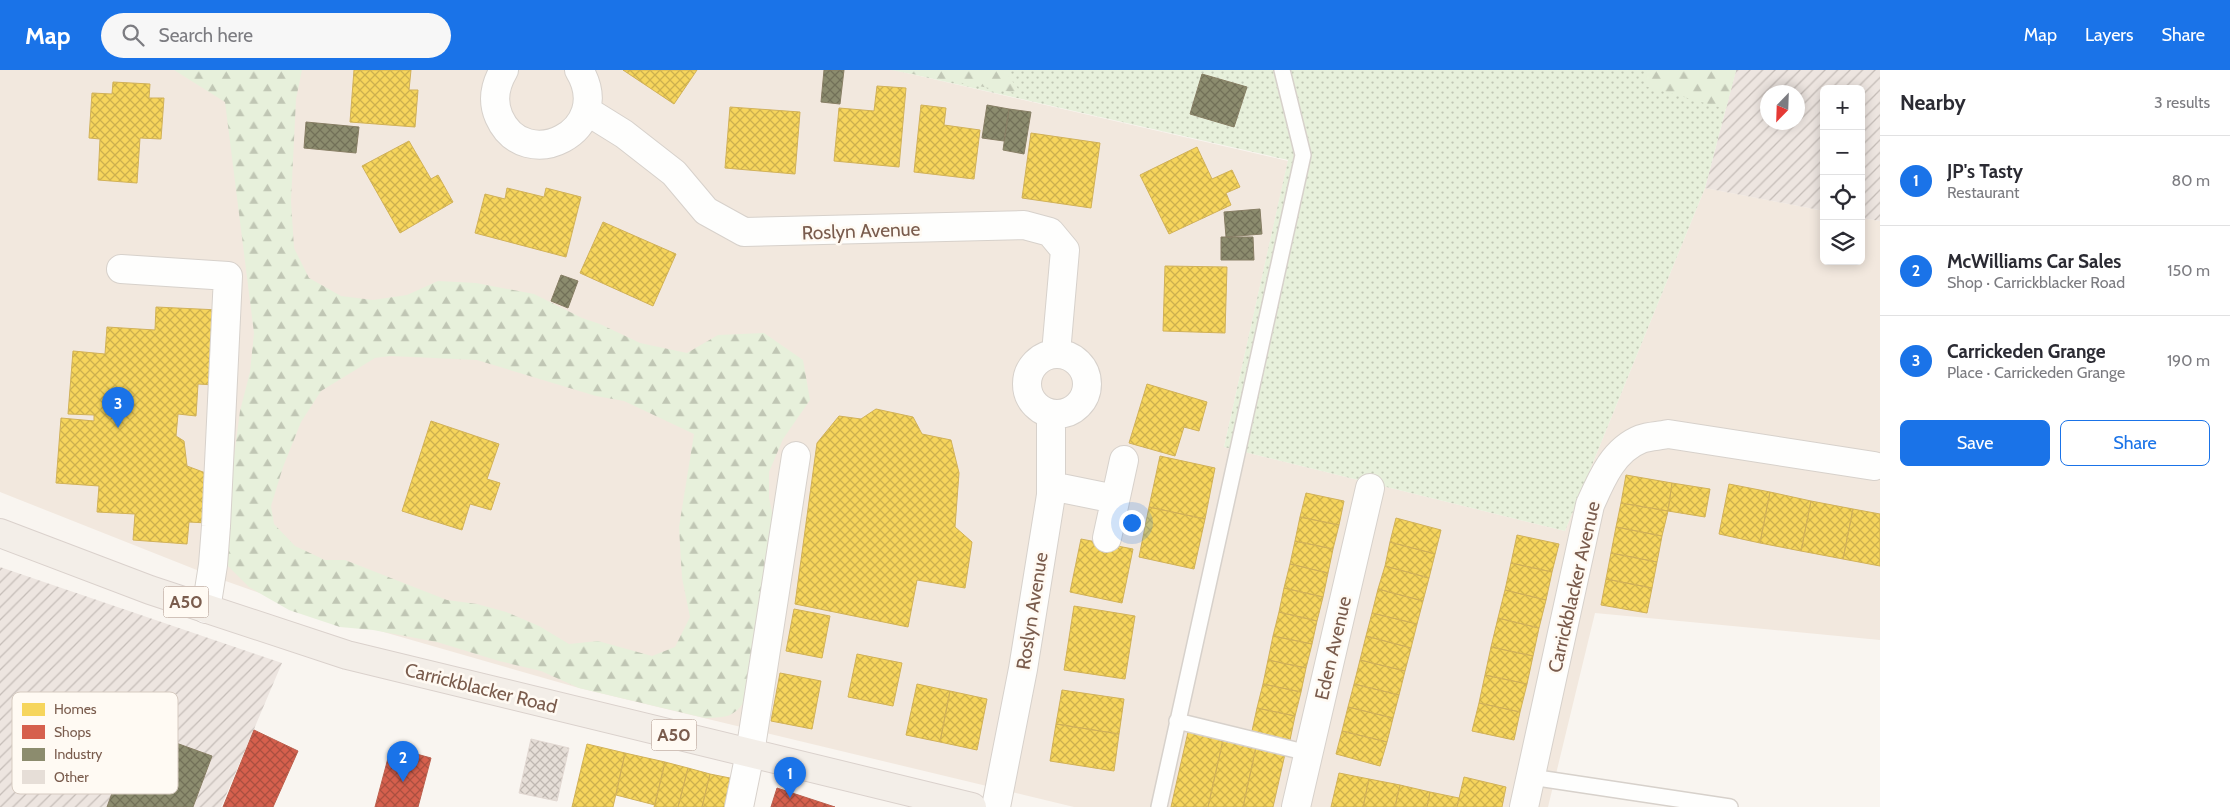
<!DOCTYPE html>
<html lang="en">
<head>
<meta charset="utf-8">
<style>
	:root { --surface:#fff; --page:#f7f7f7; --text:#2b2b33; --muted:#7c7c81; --line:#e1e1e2; --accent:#1a73e8 }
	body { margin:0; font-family:Cabin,sans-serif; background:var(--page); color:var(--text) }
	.controls { position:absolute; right:15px; top:15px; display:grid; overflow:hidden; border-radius:8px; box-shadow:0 2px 12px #0003 }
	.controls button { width:45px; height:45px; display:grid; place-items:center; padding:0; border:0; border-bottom:1px solid var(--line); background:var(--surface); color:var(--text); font:25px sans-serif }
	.compass { position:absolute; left:1760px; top:15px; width:45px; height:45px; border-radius:50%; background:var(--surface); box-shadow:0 2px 12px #0003; rotate:203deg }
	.you { position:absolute; left:1131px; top:452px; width:18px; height:18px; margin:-12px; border:4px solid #fff; border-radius:50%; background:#1a73e8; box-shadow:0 0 0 8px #1a73e833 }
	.badge { display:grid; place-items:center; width:32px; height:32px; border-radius:50%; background:var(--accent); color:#fff; font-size:16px; font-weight:700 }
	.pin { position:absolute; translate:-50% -41px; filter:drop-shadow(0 1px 2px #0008) }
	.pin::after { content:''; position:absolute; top:26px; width:18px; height:15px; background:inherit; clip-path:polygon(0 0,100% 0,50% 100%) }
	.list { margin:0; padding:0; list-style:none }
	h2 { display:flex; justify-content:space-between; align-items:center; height:65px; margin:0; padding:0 20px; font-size:21px }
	h2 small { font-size:16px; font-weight:400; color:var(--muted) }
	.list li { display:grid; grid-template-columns:32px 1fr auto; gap:15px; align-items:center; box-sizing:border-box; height:90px; padding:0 20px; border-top:1px solid var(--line) }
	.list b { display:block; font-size:19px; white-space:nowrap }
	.list p { margin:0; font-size:16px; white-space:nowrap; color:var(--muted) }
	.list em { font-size:16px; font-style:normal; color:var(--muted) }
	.actions { display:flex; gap:10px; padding:15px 20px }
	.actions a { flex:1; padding:11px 0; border:1px solid var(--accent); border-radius:8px; text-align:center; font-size:18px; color:var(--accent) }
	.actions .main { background:var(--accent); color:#fff }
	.icon { flex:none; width:28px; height:28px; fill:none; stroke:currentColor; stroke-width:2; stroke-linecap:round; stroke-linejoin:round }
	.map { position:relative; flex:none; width:1880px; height:737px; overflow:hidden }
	header { display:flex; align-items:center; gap:30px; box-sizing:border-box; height:70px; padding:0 25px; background:var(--accent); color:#fff }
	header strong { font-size:24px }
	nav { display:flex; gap:28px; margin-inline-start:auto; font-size:18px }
	.search { width:350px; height:45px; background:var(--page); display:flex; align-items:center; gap:12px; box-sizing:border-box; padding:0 18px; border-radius:28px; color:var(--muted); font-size:19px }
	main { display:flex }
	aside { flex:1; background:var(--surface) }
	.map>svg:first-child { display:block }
</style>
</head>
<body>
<header>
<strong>Map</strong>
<div class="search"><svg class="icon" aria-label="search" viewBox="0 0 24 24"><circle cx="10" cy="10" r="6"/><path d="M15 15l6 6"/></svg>Search here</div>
<nav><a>Map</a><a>Layers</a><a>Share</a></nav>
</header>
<main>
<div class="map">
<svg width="1880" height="737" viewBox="0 0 1880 737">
	<defs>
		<pattern id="industrial-furrows" width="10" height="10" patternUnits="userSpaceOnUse" patternTransform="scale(1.25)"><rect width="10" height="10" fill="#ede5e0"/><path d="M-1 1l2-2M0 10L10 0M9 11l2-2" fill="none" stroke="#c5bdb8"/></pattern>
		<pattern id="grass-dots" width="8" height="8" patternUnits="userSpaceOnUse" patternTransform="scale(1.25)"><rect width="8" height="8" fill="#e7f0db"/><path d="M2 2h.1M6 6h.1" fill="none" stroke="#c0c6b4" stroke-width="1.8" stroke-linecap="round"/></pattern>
		<pattern id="forest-firs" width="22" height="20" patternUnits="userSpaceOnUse" patternTransform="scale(1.25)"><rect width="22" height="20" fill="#e7f0db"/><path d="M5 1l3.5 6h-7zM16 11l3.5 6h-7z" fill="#c0c6b4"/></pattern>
		<pattern id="homes-cross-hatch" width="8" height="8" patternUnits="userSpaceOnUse" patternTransform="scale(1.25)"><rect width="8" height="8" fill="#f6d55c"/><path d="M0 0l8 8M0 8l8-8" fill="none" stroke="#ccb04e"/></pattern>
		<pattern id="shops-cross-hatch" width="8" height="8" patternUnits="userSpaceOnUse" patternTransform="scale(1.25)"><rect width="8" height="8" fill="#d6604d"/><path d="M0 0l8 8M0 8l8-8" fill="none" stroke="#aa4f40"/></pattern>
		<pattern id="industry-cross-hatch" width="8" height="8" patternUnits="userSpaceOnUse" patternTransform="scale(1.25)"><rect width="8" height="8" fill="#8c8c6e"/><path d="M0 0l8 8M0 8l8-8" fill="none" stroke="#727058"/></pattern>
		<pattern id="building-cross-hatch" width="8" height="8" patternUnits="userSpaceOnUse" patternTransform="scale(1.25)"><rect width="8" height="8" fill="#e6ded7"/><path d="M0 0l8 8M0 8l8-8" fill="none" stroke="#bfb7b1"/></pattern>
	</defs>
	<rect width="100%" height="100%" fill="#f9f5f0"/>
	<path fill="#f2e8de" d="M0,0h894l394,91 -64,286 341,84 140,-343 119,23v50h37v-43l19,3v419l-285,-27 -47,194h-474l-495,-119 -265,-76 -97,-34 -217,-86z"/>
	<path fill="url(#industrial-furrows)" fill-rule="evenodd" d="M1736,0h144v151l-19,-3v-129h-37v122l-119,-23zM1768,22h30v30h-30z
		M0,497l282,96 -61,144h-221z"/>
	<path fill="url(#grass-dots)" d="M894,0h842l-31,118 -140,343 -341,-84 64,-287z"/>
	<path fill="url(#forest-firs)" fill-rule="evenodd" d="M174,0h128l-6,29 -5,102 3,47 15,30 32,18 32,4 34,-5 31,-14 38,2 58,11 48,24 18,6 40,19 47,10 31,-18 46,-2 39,27 7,40 -27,39 -14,33v26l7,33 -29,167c-14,20 -19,19 -42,20l-126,-30 -38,-17 -42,-10 -62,-19 -64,-12 -33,-3 -51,-17 -40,-23 -24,-24v-37l15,-115 10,-39 4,-39 -29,-231zM390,286l87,4 119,36 28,5 70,33 -15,93 3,51 8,39 -15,30 -23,9 -54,-15 -29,3 -30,-18 -33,-14 -29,-8 -30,-4 -102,-40h-20l-30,-14 -21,-22 -3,-18 12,-39 18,-45 20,-31 54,-33z
		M891,0h113l18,24z
		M1647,0h89l-10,39 -81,-23z"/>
	<path fill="url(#homes-cross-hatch)" stroke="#d1b158" d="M354,0h57l-2,20h9l-3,37 -65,-5z
		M623,0h74l-23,34z
		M113,12l37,2 -1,14h15l-3,41 -21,-1 -3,45 -39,-3 2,-41 -11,-1 3,-45 20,1z
		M877,16l29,2 -7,79 -65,-6 5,-53 35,3z
		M921,35l25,3 -2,17 36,5 -6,49 -60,-7z
		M730,37l70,5 -5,62 -70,-6z
		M1031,63l69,10 -9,65 -69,-10z
		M409,71l22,38 7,-4 15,27 -53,31 -38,-67z
		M1197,77l15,32 20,-9 8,17 -14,6 5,12 -62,29 -29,-59z
		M507,118l37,9 2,-9 35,9 -15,60 -91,-24 10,-39 20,5z
		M603,152l73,32 -23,52 -73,-33z
		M1165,196l62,1 -2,66 -62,-2z
		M156,237l63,3 -5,75 -16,-1 -2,32 -18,-2 -2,22 8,5 3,25 24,9 -4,48 -18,-1 -2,22 -54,-4 2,-26 -38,-2 2,-26 -43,-3 5,-65 33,3v-6l-26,-1 5,-63 32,3 2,-27 48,3z
		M1147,314l60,18 -8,29 -15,-4 -9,29 -46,-13z
		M876,339l37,8 9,17 29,6 8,33 -4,54 17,15 -7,46 -48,-8 -9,47 -113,-23 22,-161 22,-27 22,3z
		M431,351l68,23 -12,35 13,4 -9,27 -21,-6 -8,26 -60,-19z
		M1160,386l55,12 -10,51 -56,-12z
		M1626,405l46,8 -4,28 -47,-8z
		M1672,413l38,6 -5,28 -37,-6z
		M1729,414l41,8 -10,51 -41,-9z
		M1770,422l41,9 -10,50 -41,-8z
		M1306,423l38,8 -5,24 -39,-8z
		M1811,431l42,8 -10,50 -42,-8z
		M1621,433l47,8 -6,25 -46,-9z
		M1149,437l56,12 -11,50 -55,-12z
		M1853,439l27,5v52l-37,-7z
		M1300,447l39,8 -6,24 -38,-8z
		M1396,448l45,12 -6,24 -45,-12z
		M1616,457l46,9 -5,26 -46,-9z
		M1517,465l42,9 -7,28 -41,-9z
		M1081,469l52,10 -11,54 -52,-11z
		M1295,471l38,8 -5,24 -38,-9z
		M1390,472l45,12 -6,24 -44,-12z
		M1611,483l46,9 -5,26 -46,-9z
		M1511,493l41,9 -6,28 -41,-10z
		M1290,494l38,9 -5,24 -39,-9z
		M1385,496l44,12 -6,23 -45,-12z
		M1606,509l46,9 -5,25 -46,-8z
		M1284,518l39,9 -6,24 -38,-9z
		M1378,519l45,12 -6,23 -45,-11z
		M1505,520l41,10 -7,28 -41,-10z
		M1074,536l61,10 -10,63 -61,-9z
		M794,539l36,7 -8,42 -36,-7z
		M1279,542l38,9 -5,23 -39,-8z
		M1372,543l45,11 -6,24 -45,-12z
		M1498,548l41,10 -6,28 -42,-9z
		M1273,566l39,8 -6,24 -38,-8z
		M1366,566l45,12 -6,23 -45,-11z
		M1491,577l42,9 -6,28 -42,-9z
		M857,584l45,9 -9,43 -45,-9z
		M1268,590l38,8 -5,24 -38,-8z
		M1360,590l45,11 -6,24 -45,-11z
		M780,603l41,8 -9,48 -41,-8z
		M1485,605l42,9 -7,28 -41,-9z
		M917,614l33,7 -10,51 -34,-7z
		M1263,614l38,8 -6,24 -38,-8z
		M1354,614l45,11 -6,23 -45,-11z
		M1062,620l62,9 -5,35 -63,-10z
		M950,621l37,8 -10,51 -37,-8z
		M1479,633l41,9 -6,28 -42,-9z
		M1348,637l45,11 -6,24 -45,-11z
		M1257,638l38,8 -5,24 -38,-9z
		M1056,654l63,10 -5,37 -64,-10z
		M1342,661l45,11 -7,24 -44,-12z
		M1188,662l35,8 -15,67h-37z
		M1223,670l33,7 -13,60h-35z
		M587,674l38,9 -12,54h-41z
		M1256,677l29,7 -12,53h-30z
		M625,683l40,9 -10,43 -39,-10z
		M665,692l23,6 -10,39h-24z
		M688,698l22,6 -8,33h-24z
		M1339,703l30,6 -6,28h-32z
		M710,704l25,5 -7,28h-26z
		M1464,707l42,10 -4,20h-45z
		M1369,709l31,6 -5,22h-32z
		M1400,715l30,7 -3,15h-32z
		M1430,722l29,6 -2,9h-30z"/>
	<path fill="url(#shops-cross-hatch)" stroke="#ba5f4d" d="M254,660l44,21 -25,56h-50z
		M391,677l40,11 -13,49h-43z
		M777,718l58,19h-64z"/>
	<path fill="url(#industry-cross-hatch)" stroke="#877e64" d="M824,0h20l-4,34 -19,-2z
		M1202,4l45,13 -13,40 -44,-13z
		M987,35l22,4 -5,32 -22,-3z
		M1009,39l22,3 -7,42 -21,-4z
		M306,52l53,5 -3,26 -52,-5z
		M1260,139l2,25 -36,3 -2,-25z
		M1221,167h32l1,23h-33z
		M561,205l17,6 -10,27 -17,-7z
		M49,627l163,59 -19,51h-86l9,-25 -86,-32z"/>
	<path fill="url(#building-cross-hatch)" stroke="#e2d8d2" d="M531,669l38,9 -12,53 -38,-8z"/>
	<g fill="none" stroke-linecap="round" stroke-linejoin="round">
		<defs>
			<path id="lane" d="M1177,651l131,32
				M1531,707l199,30
				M1159,737l144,-652 -21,-85"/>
			<path id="street" d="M504,0c-9,15 -12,31 -5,47 26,59 117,14 80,-47
				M587,41l37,23 50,39 32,38 38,21 280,-7 26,7 15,18 -9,103
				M121,199l107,7 -12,250 -3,39 -7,44
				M1027 314a30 30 0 1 1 60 0a30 30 0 1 1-60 0Z
				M1051,416l64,13
				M1107,468l17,-78
				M739,737l11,-54 46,-297
				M996,737l27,-138 28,-174v-81
				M1296,737l74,-319
				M1524,737l66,-302c11,-25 23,-55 51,-66 8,-3 19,-3 27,-5l206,32"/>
			<path id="primary" d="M0,463l150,57 197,65 625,152"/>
		</defs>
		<use href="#lane" stroke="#d7d1cb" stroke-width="18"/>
		<use href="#street" stroke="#d7d1cb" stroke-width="30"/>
		<use href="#primary" stroke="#dad1cc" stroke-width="30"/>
		<use href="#lane" stroke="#fefefd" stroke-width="15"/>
		<use href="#street" stroke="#fefefd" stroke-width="28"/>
		<use href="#primary" stroke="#f3eee8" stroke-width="28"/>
	</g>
	<g text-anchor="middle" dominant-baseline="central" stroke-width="5" stroke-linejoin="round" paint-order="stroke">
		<g fill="#fffaf3" stroke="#a28b7f" stroke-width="1">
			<rect x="163.5" y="516.5" width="45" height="31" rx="4"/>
			<rect x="651.5" y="649.5" width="45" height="31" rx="4"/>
		</g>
		<g font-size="18" font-weight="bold" fill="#7a5c4d">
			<text x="186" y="532">A50</text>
			<text x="674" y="665">A50</text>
		</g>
		<g font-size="19" fill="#7a5c4d" stroke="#fffaf3">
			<text transform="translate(861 161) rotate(-2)">Roslyn Avenue</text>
			<text transform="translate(1574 517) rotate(-77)">Carrickblacker Avenue</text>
			<text transform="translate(1032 541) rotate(-81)">Roslyn Avenue</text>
			<text transform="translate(1333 578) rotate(-77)">Eden Avenue</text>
			<text transform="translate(481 618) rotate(14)">Carrickblacker Road</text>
		</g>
	</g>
	<rect x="12" y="622" width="166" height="102" rx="8" fill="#fffaf3" stroke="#d7cbc1" stroke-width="1"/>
	<rect x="22" y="633" width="23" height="13" fill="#f6d55c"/>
	<rect x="22" y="655" width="23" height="14" fill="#d6604d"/>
	<rect x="22" y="678" width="23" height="13" fill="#8c8c6e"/>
	<rect x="22" y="700" width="23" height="14" fill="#e6ded7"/>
	<g font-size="14" fill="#7a5c4d">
		<text x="54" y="644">Homes</text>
		<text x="54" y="667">Shops</text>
		<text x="54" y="689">Industry</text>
		<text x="54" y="712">Other</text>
	</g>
</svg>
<div class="controls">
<button>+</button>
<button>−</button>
<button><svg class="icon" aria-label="locate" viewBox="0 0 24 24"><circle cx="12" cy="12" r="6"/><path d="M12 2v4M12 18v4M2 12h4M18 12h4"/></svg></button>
<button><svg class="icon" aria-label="layers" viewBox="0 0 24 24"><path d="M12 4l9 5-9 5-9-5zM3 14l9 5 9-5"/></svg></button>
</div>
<svg class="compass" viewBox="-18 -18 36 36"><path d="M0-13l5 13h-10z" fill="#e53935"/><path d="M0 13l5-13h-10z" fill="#7c7c81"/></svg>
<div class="you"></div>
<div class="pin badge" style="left:790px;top:728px">1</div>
<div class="pin badge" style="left:403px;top:712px">2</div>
<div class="pin badge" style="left:118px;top:358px">3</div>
</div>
<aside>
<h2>Nearby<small>3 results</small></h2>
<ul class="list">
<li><span class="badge">1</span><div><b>JP's Tasty</b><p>Restaurant</p></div><em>80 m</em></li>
<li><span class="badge">2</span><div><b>McWilliams Car Sales</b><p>Shop · Carrickblacker Road</p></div><em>150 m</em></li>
<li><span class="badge">3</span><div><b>Carrickeden Grange</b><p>Place · Carrickeden Grange</p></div><em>190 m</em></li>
</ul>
<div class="actions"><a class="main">Save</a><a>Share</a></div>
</aside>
</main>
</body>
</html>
